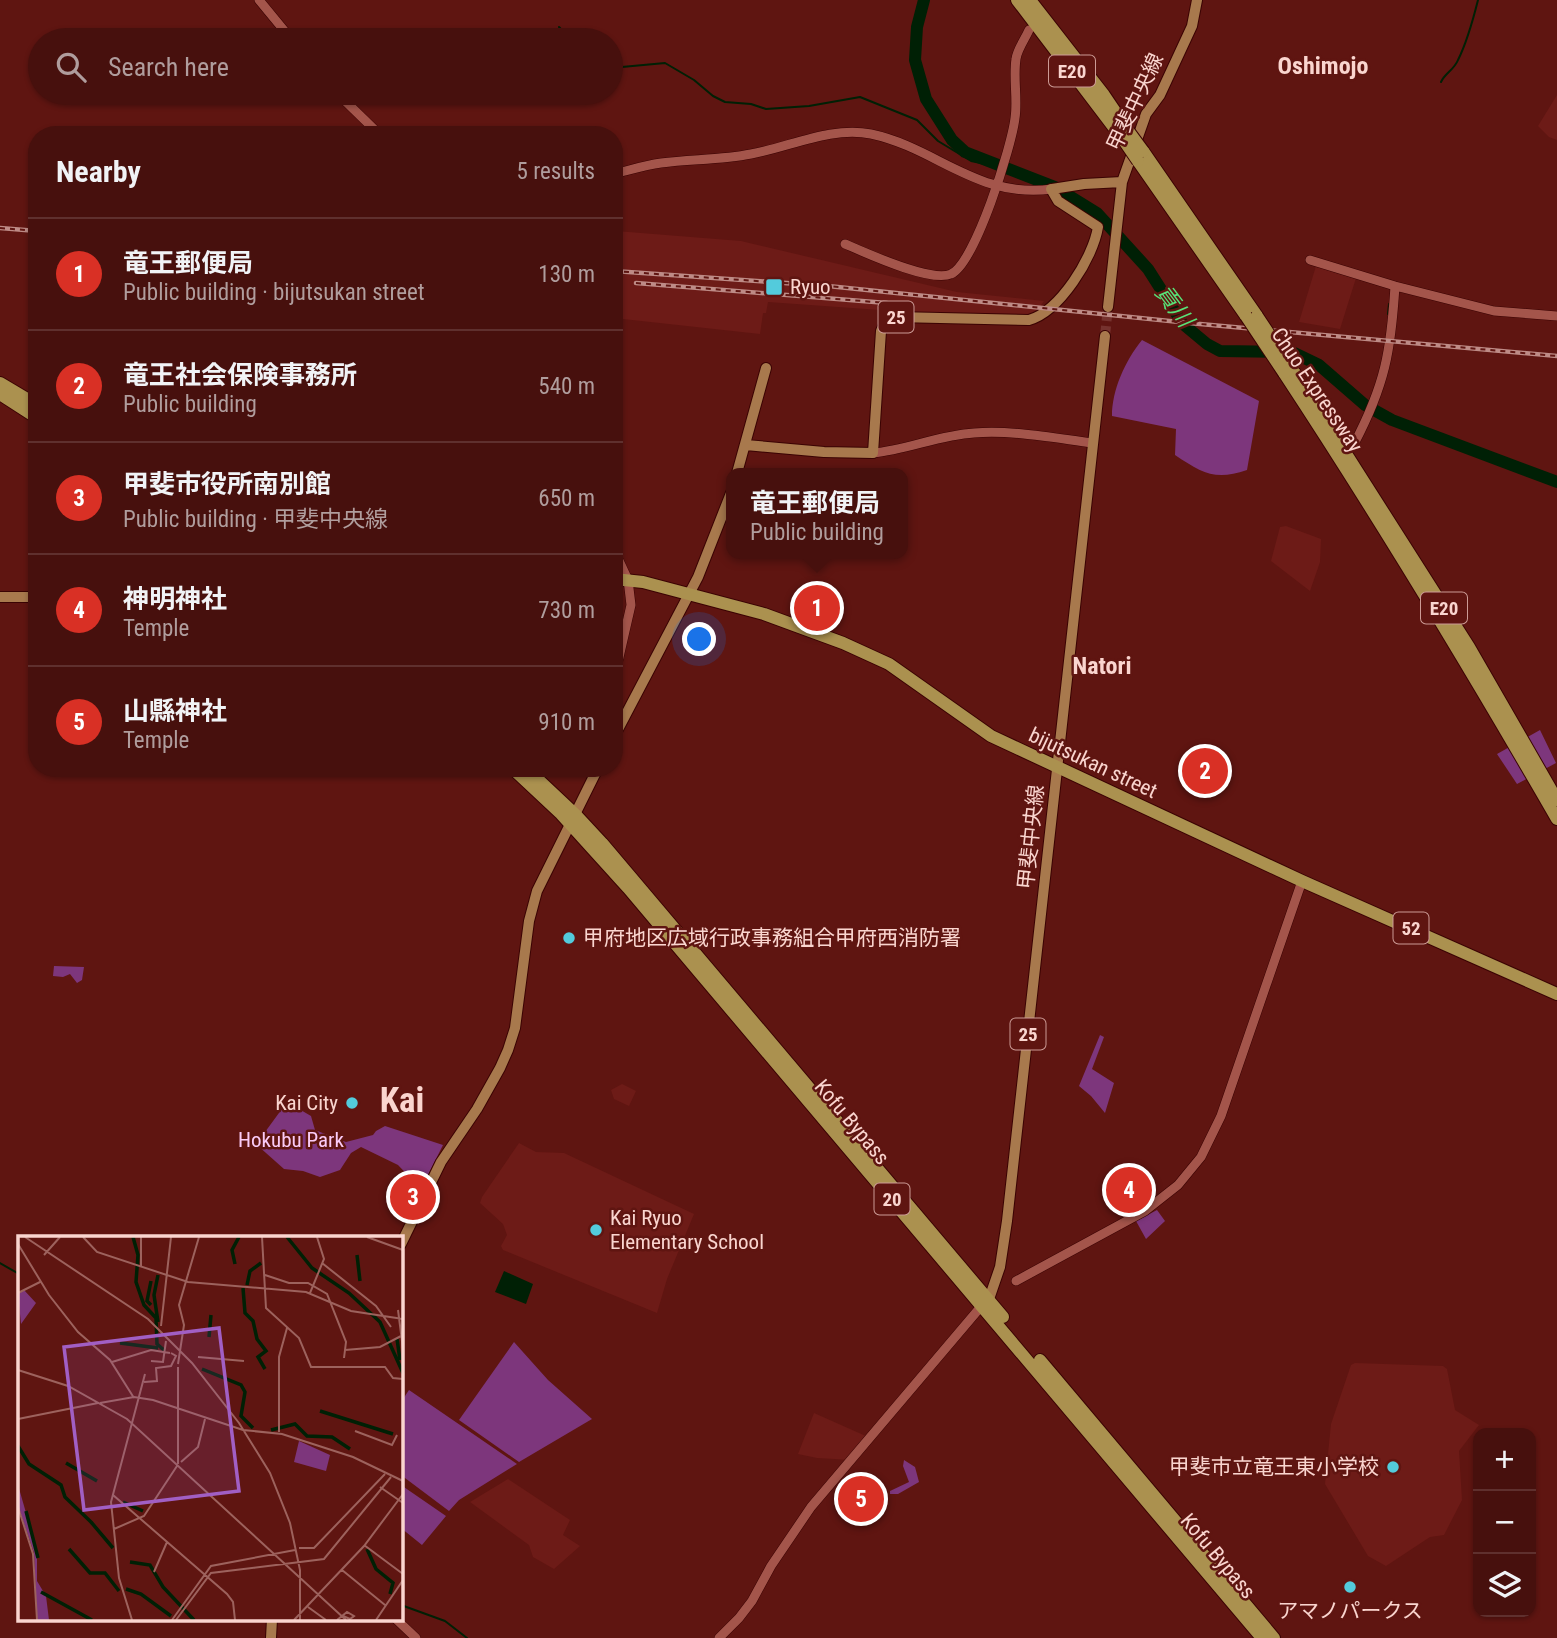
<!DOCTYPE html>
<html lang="en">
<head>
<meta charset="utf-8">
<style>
	:root { --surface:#47100d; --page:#511e1b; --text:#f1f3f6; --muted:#b09d9d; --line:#5f302e; --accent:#d93025 }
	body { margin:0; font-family:"Roboto Condensed","Noto Sans JP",sans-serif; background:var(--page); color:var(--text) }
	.controls { position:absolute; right:21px; bottom:21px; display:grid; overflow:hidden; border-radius:14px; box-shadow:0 2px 5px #0004 }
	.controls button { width:63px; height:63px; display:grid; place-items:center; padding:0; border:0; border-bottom:2px solid var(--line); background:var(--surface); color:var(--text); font:35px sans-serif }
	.you { position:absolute; left:700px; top:640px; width:24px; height:24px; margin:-18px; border:5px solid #fff; border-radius:50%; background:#1a73e8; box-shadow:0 0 0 10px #1a73e833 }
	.badge { display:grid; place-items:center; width:46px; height:46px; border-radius:50%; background:var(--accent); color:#fff; font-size:23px; font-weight:700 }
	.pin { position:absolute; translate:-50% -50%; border:4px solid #fff; box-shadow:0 2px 7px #0006 }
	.popup { position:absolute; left:726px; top:468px; width:182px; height:91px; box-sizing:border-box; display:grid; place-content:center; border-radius:14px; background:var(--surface); filter:drop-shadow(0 2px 5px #0005); font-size:23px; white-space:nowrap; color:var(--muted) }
	.popup b { font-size:26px; color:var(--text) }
	.popup::after { content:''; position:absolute; left:50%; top:100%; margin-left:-14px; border:14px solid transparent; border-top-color:var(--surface) }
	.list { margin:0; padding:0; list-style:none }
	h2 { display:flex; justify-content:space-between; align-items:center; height:91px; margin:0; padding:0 28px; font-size:30px }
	h2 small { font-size:23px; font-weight:400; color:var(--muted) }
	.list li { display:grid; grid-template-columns:46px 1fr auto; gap:21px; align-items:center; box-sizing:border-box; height:112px; padding:0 28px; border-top:2px solid var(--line) }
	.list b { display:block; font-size:26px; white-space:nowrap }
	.list p { margin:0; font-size:23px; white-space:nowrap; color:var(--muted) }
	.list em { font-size:23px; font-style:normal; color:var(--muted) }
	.icon { flex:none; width:38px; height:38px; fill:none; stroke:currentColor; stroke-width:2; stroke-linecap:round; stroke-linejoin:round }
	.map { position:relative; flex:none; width:1557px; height:1638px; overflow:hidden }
	.search { position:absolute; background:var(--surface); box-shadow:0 2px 5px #0004; left:28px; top:28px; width:595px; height:77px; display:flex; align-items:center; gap:18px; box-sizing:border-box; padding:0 24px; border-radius:38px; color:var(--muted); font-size:26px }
	.panel { position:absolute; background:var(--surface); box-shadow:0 2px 5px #0004; left:28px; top:126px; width:595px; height:651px; border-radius:28px }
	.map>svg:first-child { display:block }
</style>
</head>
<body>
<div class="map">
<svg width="1557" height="1638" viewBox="0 0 1557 1638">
	<rect width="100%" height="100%" fill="#5f1511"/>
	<path fill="#6d1b17" d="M1557,95v45l-8,-3 -11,-11z
		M616,231l125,10 216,51 87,9 -11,15 -111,-3 -154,-11 -2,11h-3l-3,21 -146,-16z
		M1316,266l40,12 -16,51 -41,-7z
		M1286,526l35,13 -1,23 -10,29 -39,-30 9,-34z
		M622,1084l14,7 -7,15 -15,-7 -3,-9z
		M519,1143l17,9 28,1 130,61 -27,65 -10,34 -154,-63 -2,-4 6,-11 -4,-11 -23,-21 2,-6z
		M1355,1363l88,3 4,3 8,41 24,15 -20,26 3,49 -18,35 -14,2 -44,29 -18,-10 -43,-72 6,-60 20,-59z
		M814,1413l54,24 -16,23 -35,-2 -19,-4z
		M508,1479l62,41 -7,15 17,11 -26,23 -21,-12 -4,-12 -59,-43z"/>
	<path fill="#7d367c" d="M1142,340l117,61 -12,69c-32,11 -45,3 -72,-15l1,-26 -64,-13c0,-26 13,-55 30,-76z
		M1540,730l16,33 -39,21 -20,-30z
		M54,966l30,1 -2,13 -5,3 -7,-9 -7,3 -10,-1z
		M1100,1035l4,2 -12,32 22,14 -9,30 -14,-17 -12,-10z
		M287,1102l24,14 4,14 31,12 27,-7 3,-4 9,-5 58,19 -22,44 -23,-24 -37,-18 -10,6 -11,17 -20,7 -17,-6 -19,-2 -27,-24v-2z
		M1157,1210l8,11 -19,18 -10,-18z
		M514,1342l34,38 44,39 -73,43 -60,-42z
		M409,1390l108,74 -58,36 -10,11 -48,-36v-73z
		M904,1460l11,7 4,15 -21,12h-8v-3l19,-9 -6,-16z
		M401,1485l45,31 -24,29 -21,-17z"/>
	<path fill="#002005" d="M504,1271l29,13 -7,20 -31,-12z"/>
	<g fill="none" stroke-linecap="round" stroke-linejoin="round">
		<path stroke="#002005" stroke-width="2" d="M559,27l12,13
			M611,68l54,-5 29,17 19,16 12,6 26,2 15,5 43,-3 51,-9 57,23 21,21 33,20 29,6
			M1441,82c4,-9 13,-12 17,-22 9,-18 15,-40 20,-60
			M1388,314l1,-10
			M0,1263l19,11
			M401,1605l44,16 22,17"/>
		<path stroke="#002005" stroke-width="12" d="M924,0l-7,27 -2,33 11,39 26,41 13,12 90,35 42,26 51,56 35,55 24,20 13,7 72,1 27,13 46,40 27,15 165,62"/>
		<path stroke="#76322e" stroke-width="10" stroke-dasharray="10 5" stroke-linecap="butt" d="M1105,336l3,-29"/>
		<defs>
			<path id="minor" d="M259,0l33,40
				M337,93l43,42
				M614,174c16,-4 31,-9 47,-11 30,-4 60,-3 90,-9 39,-7 80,-28 120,-20 66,14 106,65 181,55
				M845,244c21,9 86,39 106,30 24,-10 61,-129 64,-156 3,-19 -2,-39 1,-59 1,-9 9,-20 13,-29
				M1310,260l85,26 99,25 63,5
				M1354,444c31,-59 37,-93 41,-158
				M873,453c34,-3 66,-18 101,-20 39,-3 80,5 119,10
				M614,550l14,30 3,25 -17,74
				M1016,1281l129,-70 33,-26 23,-28 20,-41 81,-235
				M396,1619l20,19
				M719,1638l20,-20 13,-17 19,-35 40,-59 173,-204"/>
			<path id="major" d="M1052,189l32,-5 38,-2
				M1108,307l14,-125 24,-68 14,-19 32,-69 5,-26
				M746,445l78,7 49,1 8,-122 5,-10 10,-4 133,3c31,-9 64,-62 69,-93l-40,-26 -7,-12
				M737,473l29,-105
				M0,597h37
				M614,737l84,-160 33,-84
				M401,1244l40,-82 36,-53 23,-41 8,-18 7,-22 14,-107 8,-30 61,-123
				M989,1299l11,-32 7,-46 98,-885
				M271,1638l1,-19"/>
			<path id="highway" d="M1017,0l108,142
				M1030,0l74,95 25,37
				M1143,151l114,165
				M1138,161l108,155
				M1294,372l175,275 88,153
				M1284,373c96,146 186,295 273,446
				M0,383l37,22
				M0,394l37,24
				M614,579l29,3 121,32 79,29 46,21 102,72 311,145 255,113
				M512,768l49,46 67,74 634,750
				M526,768l50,47 26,28 401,474
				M1040,1360l234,278"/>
		</defs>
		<use href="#minor" stroke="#3a0303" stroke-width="10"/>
		<use href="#major" stroke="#3a0303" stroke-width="12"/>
		<use href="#highway" stroke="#3a0303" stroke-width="14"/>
		<use href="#minor" stroke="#a4554b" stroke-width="9"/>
		<use href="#major" stroke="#a8794d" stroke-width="10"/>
		<use href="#highway" stroke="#ab914f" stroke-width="12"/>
		<defs>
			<path id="rail" d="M0,228l37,3
				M614,271l214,15 361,37 368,33
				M636,283l251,20"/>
		</defs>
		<use href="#rail" stroke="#be8b86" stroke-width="4.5"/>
		<use href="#rail" stroke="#5f1511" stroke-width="2" stroke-dasharray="5" stroke-linecap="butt"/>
		<defs>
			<path id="highway-bridge" d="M1129,132l14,19
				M1125,142l13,19
				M1246,316l38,57
				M1257,316l37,56"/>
		</defs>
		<use href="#highway-bridge" stroke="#3a0303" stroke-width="14" stroke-linecap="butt"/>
		<use href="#highway-bridge" stroke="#ab914f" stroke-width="12"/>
	</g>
	<g fill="#53cbdc" stroke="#5f1511" stroke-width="2.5">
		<rect x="765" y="278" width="18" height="18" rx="3.5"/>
		<circle cx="569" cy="938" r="7"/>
		<circle cx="352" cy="1103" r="7"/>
		<circle cx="596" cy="1230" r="7"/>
		<circle cx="1393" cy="1467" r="7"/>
		<circle cx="1350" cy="1587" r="7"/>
	</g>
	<g text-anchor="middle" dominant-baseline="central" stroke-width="5" stroke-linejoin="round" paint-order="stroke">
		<g fill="#5f1511" stroke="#cc9b96" stroke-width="2">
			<rect x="1049" y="55.5" width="46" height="31" rx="5"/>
			<rect x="878.5" y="301.5" width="35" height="31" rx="5"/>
			<rect x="1421" y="592.5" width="46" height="31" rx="5"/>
			<rect x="1393.5" y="912.5" width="35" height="31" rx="5"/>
			<rect x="1010.5" y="1018.5" width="35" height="31" rx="5"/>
			<rect x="874.5" y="1183.5" width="35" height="31" rx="5"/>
		</g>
		<g font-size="19" font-weight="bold" fill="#fad5cf">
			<text x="1072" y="71">E20</text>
			<text x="896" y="317">25</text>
			<text x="1444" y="608">E20</text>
			<text x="1411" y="928">52</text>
			<text x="1028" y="1034">25</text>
			<text x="892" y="1199">20</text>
		</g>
		<g font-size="21" fill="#fad5cf" stroke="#5f1511">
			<text transform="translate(1135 102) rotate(-65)">甲斐中央線</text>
			<text transform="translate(1317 390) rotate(56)">Chuo Expressway</text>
			<text transform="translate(1093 763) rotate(25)">bijutsukan street</text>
			<text transform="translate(1031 837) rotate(-84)">甲斐中央線</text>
			<text transform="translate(852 1122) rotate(50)">Kofu Bypass</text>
			<text transform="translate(1218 1556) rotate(50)">Kofu Bypass</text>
		</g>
		<g font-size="21" fill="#fad5cf" stroke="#5f1511" text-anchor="start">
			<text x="790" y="287">Ryuo</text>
			<text x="583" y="938">甲府地区広域行政事務組合甲府西消防署</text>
			<text x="338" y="1103" text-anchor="end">Kai City</text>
			<text x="610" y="1218">Kai Ryuo<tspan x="610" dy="24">Elementary School</tspan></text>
			<text x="1379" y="1467" text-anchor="end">甲斐市立竜王東小学校</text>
			<text x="1350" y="1611" text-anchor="middle">アマノパークス</text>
		</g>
		<g font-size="21" fill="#facbf7" stroke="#5f1511">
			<text x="291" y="1140">Hokubu Park</text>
		</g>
		<g font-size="23" font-style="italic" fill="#58e378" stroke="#5f1511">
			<text transform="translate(1174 306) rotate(53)">貢川</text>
		</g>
		<g font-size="24" font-weight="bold" fill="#fad5cf" stroke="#5f1511">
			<text x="1323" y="66">Oshimojo</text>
			<text x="1102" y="666">Natori</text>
		</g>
		<g font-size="35" font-weight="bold" fill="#fad5cf" stroke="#5f1511">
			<text x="402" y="1100">Kai</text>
		</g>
	</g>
	<g transform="translate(18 1236)">
		<rect width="385" height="385" fill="#5f1511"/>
		<path d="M6,54l12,13 -15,21 -3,-30zM281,205l31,14 -4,16 -32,-9zM0,249l19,66v30l9,15 3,24h-12l-3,-67 -16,-47z" fill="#7d367c"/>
		<path fill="none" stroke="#002005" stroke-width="3.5" d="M115,1l5,18 -2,27 8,23 12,13 1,26 8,7M269,1l25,31 37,25 31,29 23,51M339,19l3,26M217,28l-3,-14 7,-13M140,39l-4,20 4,27M133,45l-4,20 4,4M229,49l3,-14 11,-8M225,52l2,25 8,8 4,18 9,12 -8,6 7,12M191,101l2,-22M379,103l3,21M102,107l38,5M184,133l39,16 4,7 -4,24 12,12M302,175l73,23M253,194l24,-6 12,12 25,1 18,12M0,210l11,18 32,21 4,12 26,25M48,227l31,18M105,266l20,9M8,275l12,47M73,286l22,26M51,313l21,24h15l14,18M349,313l9,20 17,14 -3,11M112,326l20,3 13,22 31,33M108,353l15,5 30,22M23,356l51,28"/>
		<path fill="none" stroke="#9d625d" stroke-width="2" d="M7,1l123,82 44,44 47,60 31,50 20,50 10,47v50M65,1l14,15 91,30 118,10 45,19 52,8M123,1v30M244,1l4,71 33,30 12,29h74l8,11 10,1M349,1l36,13M0,8l31,51 29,37 32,28 24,38M26,19l16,-18M304,27l54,43 15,21M247,39l24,8h19l19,11 19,48 -2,16M0,57l22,-11M292,57l14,-34 -7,-22M380,74l5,39M143,90l10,-89M327,114l35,-3 23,-12M180,121l46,4M133,125l12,1 3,-21M94,126l39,-12 19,3M160,128l6,-39 -5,-20 20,-68M160,131v97M0,134l50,16 59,33 219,201M126,146l13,-1 -1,-13 15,-2 5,-10 -5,-3M82,167l34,-6 19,3 90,30 39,4 71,23 50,24M0,183l80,-16M337,195l37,14 5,-10M261,196v-75l8,-29M163,226l17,-15 7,-28M362,251l23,16M95,259l114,99 6,8 2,18M0,271l15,47 4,66M96,293l30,-13 33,-50M346,309l39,29M281,312h15l71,-74M324,334l43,35M136,336l13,-30M290,371l18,13M114,384l-13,-42 -8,-76 34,-128M154,384l39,-54 84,-16M158,384l35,-47 113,-14 67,-82M276,384l70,-74 39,-52M319,384l10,-8 7,4 -4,3 -7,-3M358,384l27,-40"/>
		<path fill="#a15fc4" fill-opacity="0.15" stroke="#a15fc4" stroke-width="3.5" d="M201,92l20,163 -155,19 -20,-163z"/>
		<rect width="385" height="385" fill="none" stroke="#fad5cf" stroke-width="3.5"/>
	</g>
</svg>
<div class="controls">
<button>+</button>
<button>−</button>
<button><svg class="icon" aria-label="layers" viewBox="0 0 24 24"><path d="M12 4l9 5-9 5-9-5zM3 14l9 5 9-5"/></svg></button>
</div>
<div class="you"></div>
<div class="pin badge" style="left:817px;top:608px">1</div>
<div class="popup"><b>竜王郵便局</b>Public building</div>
<div class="pin badge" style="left:1205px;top:771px">2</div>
<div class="pin badge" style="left:413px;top:1197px">3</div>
<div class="pin badge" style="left:1129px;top:1190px">4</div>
<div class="pin badge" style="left:861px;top:1499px">5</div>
<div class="search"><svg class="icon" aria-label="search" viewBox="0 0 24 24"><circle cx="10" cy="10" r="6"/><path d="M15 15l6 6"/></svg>Search here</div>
<section class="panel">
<h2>Nearby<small>5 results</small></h2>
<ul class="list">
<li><span class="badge">1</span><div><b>竜王郵便局</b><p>Public building · bijutsukan street</p></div><em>130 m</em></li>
<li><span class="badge">2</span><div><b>竜王社会保険事務所</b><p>Public building</p></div><em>540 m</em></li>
<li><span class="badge">3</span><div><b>甲斐市役所南別館</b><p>Public building · 甲斐中央線</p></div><em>650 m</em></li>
<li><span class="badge">4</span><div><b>神明神社</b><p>Temple</p></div><em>730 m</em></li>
<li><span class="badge">5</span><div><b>山縣神社</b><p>Temple</p></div><em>910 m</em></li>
</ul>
</section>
</div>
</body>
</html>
